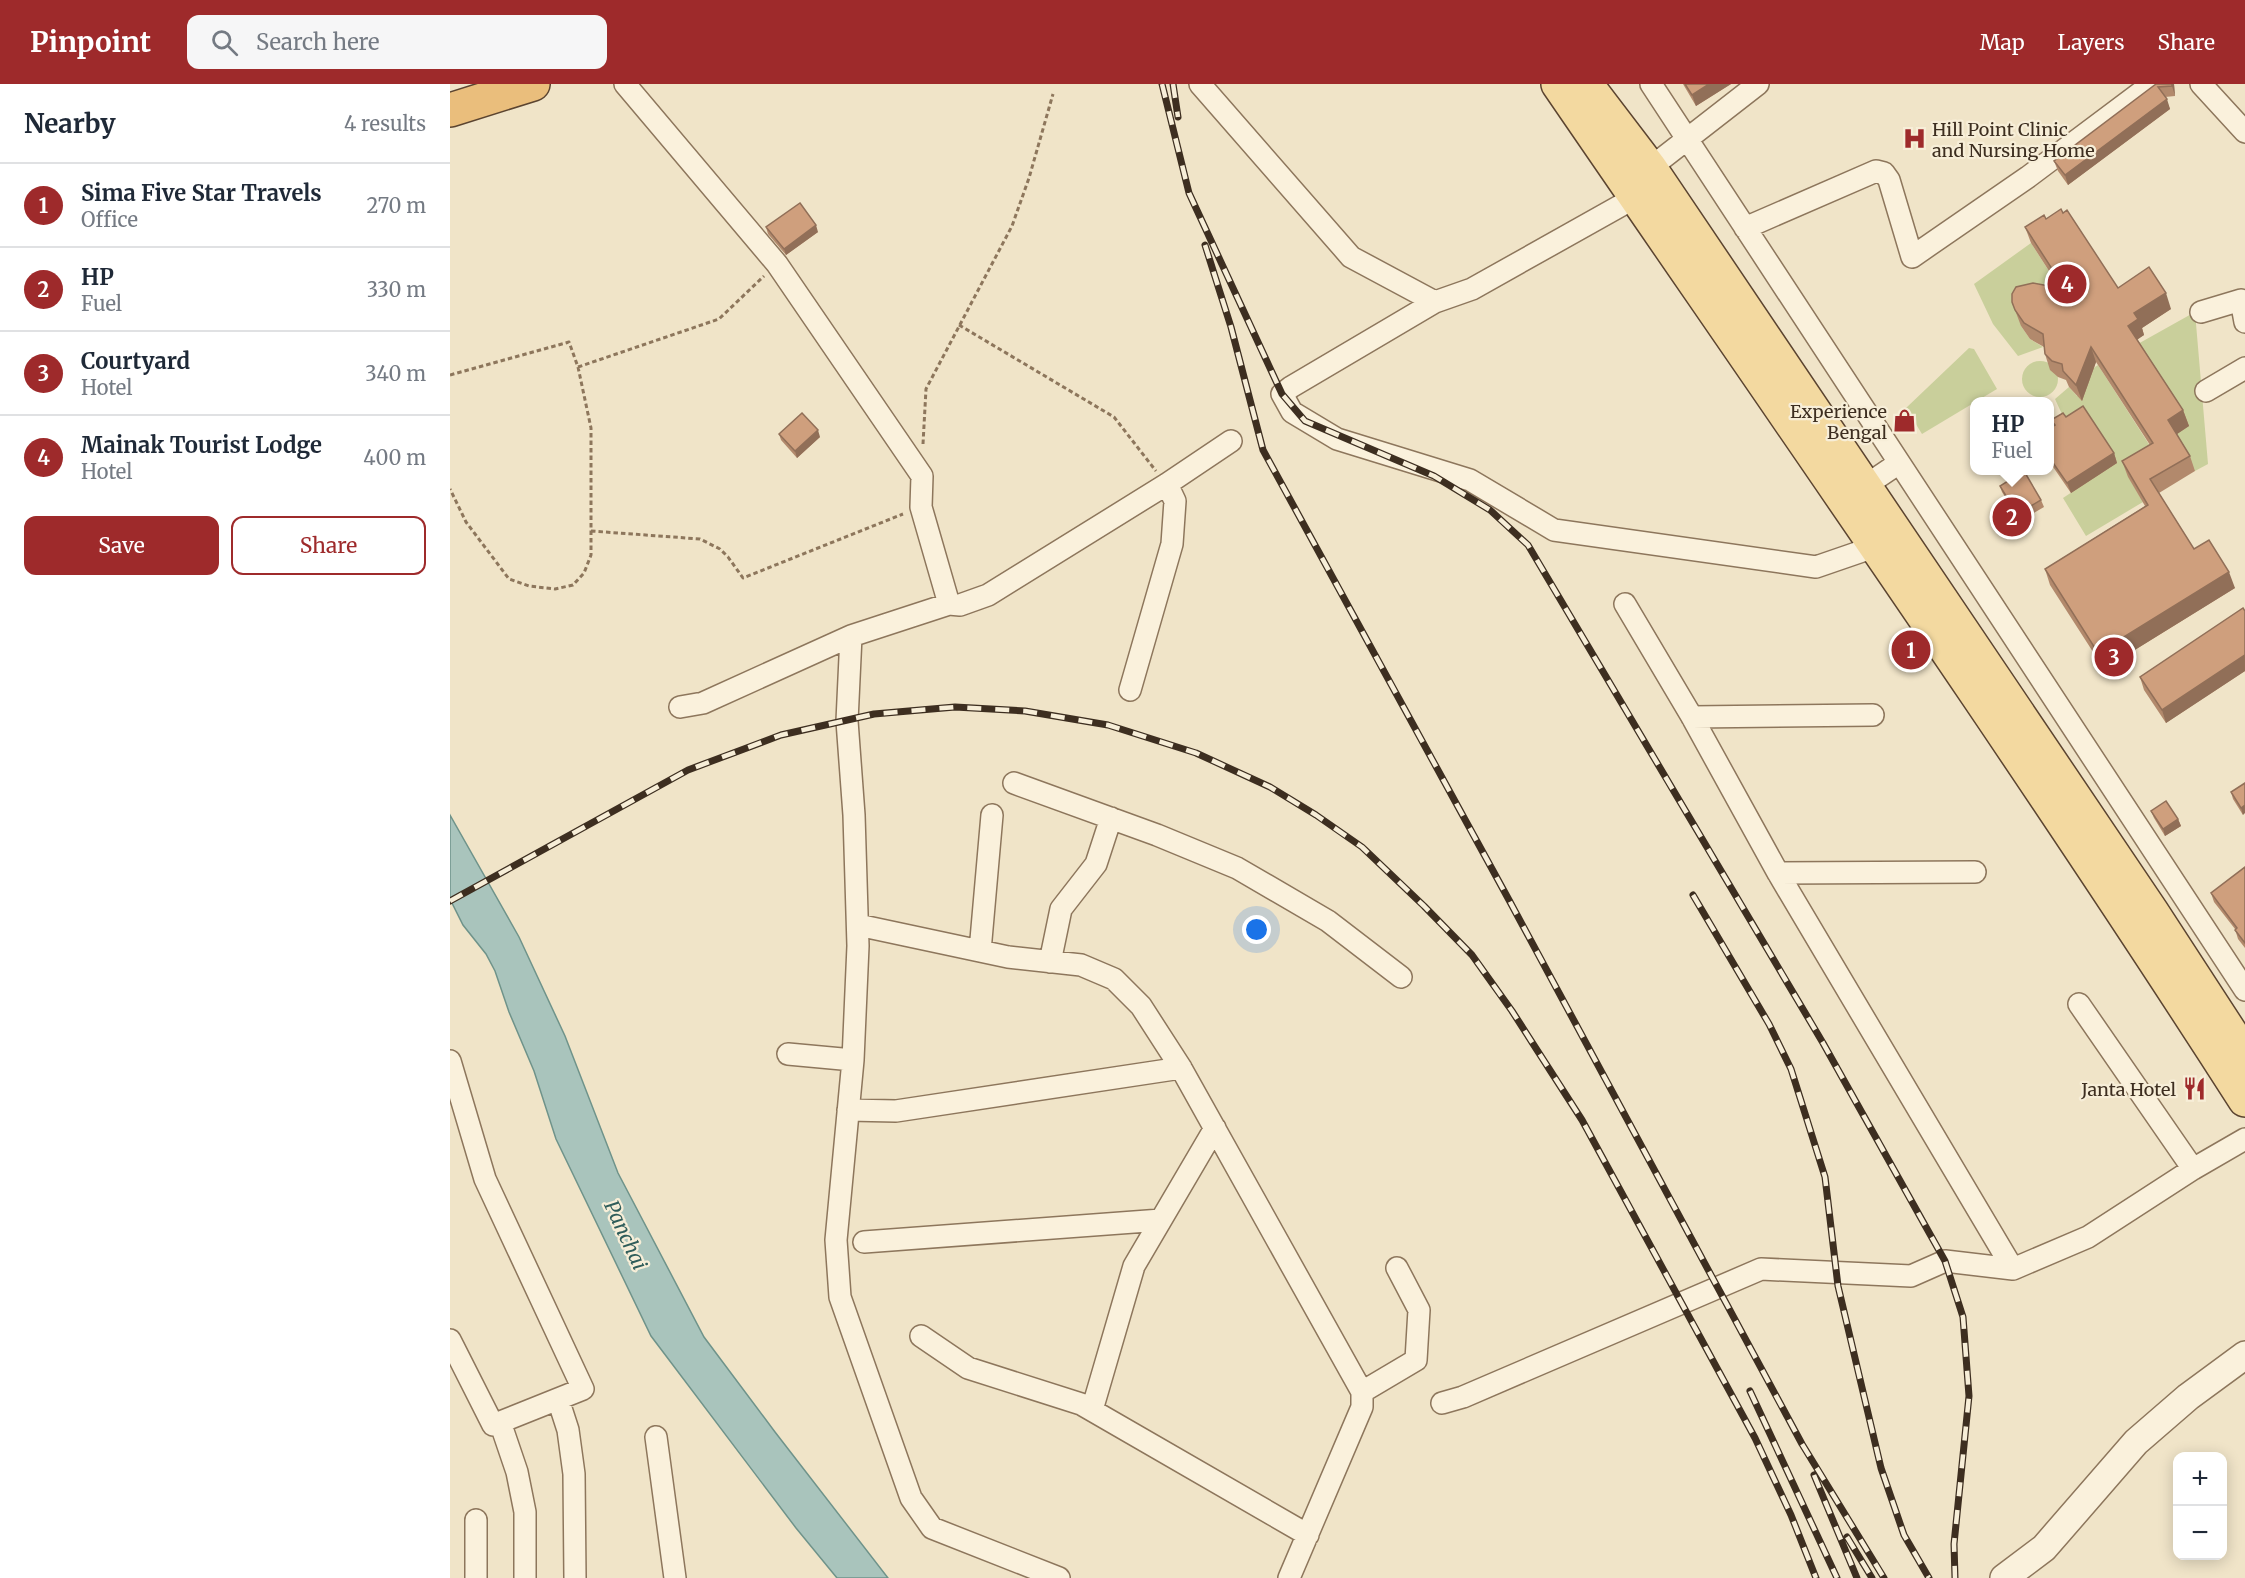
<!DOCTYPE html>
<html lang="en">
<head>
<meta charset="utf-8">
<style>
	:root { --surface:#fff; --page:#f6f6f7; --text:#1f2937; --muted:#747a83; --line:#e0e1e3; --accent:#9e2a2b }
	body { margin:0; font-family:Merriweather,serif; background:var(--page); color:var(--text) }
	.controls { position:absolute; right:18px; bottom:18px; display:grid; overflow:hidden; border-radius:12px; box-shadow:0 3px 15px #0003 }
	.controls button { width:54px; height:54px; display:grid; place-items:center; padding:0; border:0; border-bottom:2px solid var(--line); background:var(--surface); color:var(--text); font:30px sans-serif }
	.you { position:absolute; left:807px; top:846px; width:21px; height:21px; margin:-15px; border:4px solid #fff; border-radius:50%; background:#1a73e8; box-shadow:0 0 0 9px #1a73e833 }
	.badge { display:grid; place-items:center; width:39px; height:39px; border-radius:50%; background:var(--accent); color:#fff; font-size:20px; font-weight:700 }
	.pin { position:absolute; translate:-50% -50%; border:3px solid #fff; box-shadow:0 2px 6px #0006 }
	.popup { position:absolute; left:1520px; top:313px; width:84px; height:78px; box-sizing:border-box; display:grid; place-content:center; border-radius:12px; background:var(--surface); filter:drop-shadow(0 2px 4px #0005); font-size:20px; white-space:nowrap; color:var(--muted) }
	.popup b { font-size:22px; color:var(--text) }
	.popup::after { content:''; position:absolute; left:50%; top:100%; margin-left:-12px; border:12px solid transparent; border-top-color:var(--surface) }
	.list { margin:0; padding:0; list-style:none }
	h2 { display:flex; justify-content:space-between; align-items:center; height:78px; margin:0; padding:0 24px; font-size:26px }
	h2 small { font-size:20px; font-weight:400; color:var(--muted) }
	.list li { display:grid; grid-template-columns:39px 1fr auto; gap:18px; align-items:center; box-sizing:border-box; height:84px; padding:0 24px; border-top:2px solid var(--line) }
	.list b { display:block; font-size:22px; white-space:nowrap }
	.list p { margin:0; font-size:20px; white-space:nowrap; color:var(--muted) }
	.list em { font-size:20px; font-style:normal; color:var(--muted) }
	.actions { display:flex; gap:12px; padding:18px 24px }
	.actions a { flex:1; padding:14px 0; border:2px solid var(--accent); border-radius:12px; text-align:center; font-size:21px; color:var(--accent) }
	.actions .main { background:var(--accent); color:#fff }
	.icon { flex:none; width:33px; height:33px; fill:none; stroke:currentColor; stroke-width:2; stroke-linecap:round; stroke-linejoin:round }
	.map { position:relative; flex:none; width:1795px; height:1494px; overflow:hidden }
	header { display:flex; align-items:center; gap:36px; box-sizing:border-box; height:84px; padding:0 30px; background:var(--accent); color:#fff }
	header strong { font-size:28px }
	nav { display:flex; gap:33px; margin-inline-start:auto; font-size:21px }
	.search { width:420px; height:54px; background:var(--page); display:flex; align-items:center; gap:15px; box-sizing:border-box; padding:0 21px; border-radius:12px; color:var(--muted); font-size:22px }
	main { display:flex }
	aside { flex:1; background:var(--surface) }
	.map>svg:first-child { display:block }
</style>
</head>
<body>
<header>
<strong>Pinpoint</strong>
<div class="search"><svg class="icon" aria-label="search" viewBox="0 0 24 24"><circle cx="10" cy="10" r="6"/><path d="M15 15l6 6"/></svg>Search here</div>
<nav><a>Map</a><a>Layers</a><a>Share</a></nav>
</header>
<main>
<aside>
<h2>Nearby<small>4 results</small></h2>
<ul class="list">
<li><span class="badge">1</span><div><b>Sima Five Star Travels</b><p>Office</p></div><em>270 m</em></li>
<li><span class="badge">2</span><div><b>HP</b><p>Fuel</p></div><em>330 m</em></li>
<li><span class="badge">3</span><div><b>Courtyard</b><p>Hotel</p></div><em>340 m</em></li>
<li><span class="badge">4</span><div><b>Mainak Tourist Lodge</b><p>Hotel</p></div><em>400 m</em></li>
</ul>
<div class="actions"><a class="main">Save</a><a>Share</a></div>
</aside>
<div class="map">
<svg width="1795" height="1494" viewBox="0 0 1795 1494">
	<rect width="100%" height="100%" fill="#f0e4c8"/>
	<path fill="#c9cf9b" d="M1581,159l30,47 -40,36 9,13 13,8 -25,9 -25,-32 -19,-40z
		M1745,228l13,152 -13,7 -67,5 15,26 -57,34 -23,-38 54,-36 -51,-39 -11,-24 14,-12 8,9 7,-1 8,-26 6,-4 54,84 -16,-104z
		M1519,264l5,1 23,40 -75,45 -16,-26z
		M1572 295a18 18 0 1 1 36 0a18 18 0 1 1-36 0Z"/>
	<path fill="#a9c4bc" stroke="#6f938a" stroke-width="1.5" d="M0,731l69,122 46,99 53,137 86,164 71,95 113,146h-51l-41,-50 -145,-192 -95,-197 -22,-68 -25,-59 -14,-41 -9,-17 -23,-29 -13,-26z"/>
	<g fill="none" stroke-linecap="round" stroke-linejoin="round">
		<defs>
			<path id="minor" d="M175,0l152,180 145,212 -1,31 28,97
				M750,0l151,173 84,45
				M1201,0l594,906
				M1751,0l44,48
				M1200,84l108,-84
				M1186,113l-164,92 -37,13 -144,85 -9,7 10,18 45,27 133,41 84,50 262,37 61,-21
				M1295,144l131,-57 8,2 5,7 23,77 116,-80 124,-93
				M1751,228l40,-12 4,22
				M1756,307l39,-23
				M1415,402l34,-23
				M1175,520l67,113 86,156 235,396
				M401,552l-4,85 7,94 4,131 -5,114 -17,180 4,57 71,201 21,30 127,50
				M680,606l42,-146 3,-43 -8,-17
				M230,623l23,-4 148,-67 98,-32 11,1 28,-10 179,-111 64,-43
				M1242,633l181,-2
				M564,699l143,52 80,33 91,53 73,56
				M1328,789l197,-1
				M408,841l150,32 73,8 33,14 27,27 40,62 181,324v15l-73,171
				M530,867l12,-136
				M600,878l11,-53 35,-45 15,-46
				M1629,920l114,165
				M338,970l65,6
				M0,977l35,118 98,210 -90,36 -43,-85
				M398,1026l48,1 285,-43
				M414,1158l297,-22
				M471,1252l47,32 113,36 227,131
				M912,1308l54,-32 3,-50 -22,-42
				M108,1315l10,31 6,44 1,104
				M992,1319l21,-6 298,-128 150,7 34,-15 68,8 75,-32 105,-68 52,-30
				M642,1326l42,-144 81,-138
				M50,1338l17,50 8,40v66
				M206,1353l19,141
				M26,1436v58"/>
			<path id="tertiary" d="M1554,1494l40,-30 92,-106 52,-45 57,-42"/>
			<path id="primary" d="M1108,0c231,337 466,672 687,1016
				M1136,0l64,84 502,744 93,143"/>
			<path id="trunk" d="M0,26l83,-26"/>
		</defs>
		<use href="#minor" stroke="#8d765c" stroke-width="24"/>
		<use href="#tertiary" stroke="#8d765c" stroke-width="30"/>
		<use href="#primary" stroke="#5b4430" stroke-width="36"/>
		<use href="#trunk" stroke="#5b4430" stroke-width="36"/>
		<path stroke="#8d765c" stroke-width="3" stroke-dasharray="4.5 3" stroke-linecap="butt" d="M509,241l155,92 42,54
			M128,283l141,-48 45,-43
			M0,291l119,-33 9,25 13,61v127l-7,18 -11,12 -18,4 -26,-3 -20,-7 -43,-57 -16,-33
			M473,360l3,-55 86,-163 17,-48 24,-84
			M141,447l109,8 20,10 8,8 15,21 160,-64"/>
		<use href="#minor" stroke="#faf1dc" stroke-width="21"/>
		<use href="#tertiary" stroke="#faf1dc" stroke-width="27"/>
		<use href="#primary" stroke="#f3d9a0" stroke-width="33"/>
		<use href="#trunk" stroke="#eabe7c" stroke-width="33"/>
		<defs>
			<path id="rail" d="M712,0l27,109 93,201 23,27 129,55 56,34 38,35 295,498 122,218 18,56 6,79 -15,148 1,34
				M723,0l5,33
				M755,161l26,82 32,123 246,450 293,544 82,134
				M1243,811l76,129 22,45 34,108 13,109 43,182 23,67 25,43
				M0,817l238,-131 93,-35 93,-21 81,-7 70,4 83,14 88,28 74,34 46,28 46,32 62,59 48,49 40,56 70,109 173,318 36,77 25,63
				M1300,1307l87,187
				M1364,1391l43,103
				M1397,1453l25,41"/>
		</defs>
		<use href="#rail" stroke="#3d2e20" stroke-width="7"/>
		<use href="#rail" stroke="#f7eed8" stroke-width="4.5" stroke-dasharray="14" stroke-linecap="butt"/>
	</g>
	<path fill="#b2896c" d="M1233,0h48l-35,22z
		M1706,0h18l1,12 -10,1 5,12 -102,76 -10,-14 -4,-10z
		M1596,135l72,69 53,21 -29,19 2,7 -7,4 46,71 6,16 -12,8 13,22 5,15 -36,22 35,56 41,39 -131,81 -54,-84 -5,-16 100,-63 -17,-29 -6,-16 28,-16 -54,-83 -14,39 -13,-14 -3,-7 -8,-3 -8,-7 -5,-16 -1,-7 -14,-8 -9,-13 -9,-24 48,-14 -29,-45 -6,-16z
		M316,143l52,5 -32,23 -18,-21z
		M1616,333l48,36 3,10 -46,30 -22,-32v-32l4,-3 -2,-6z
		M329,350l41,3 -23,21 -16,-18z
		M1550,402l41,14 3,7 -24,14 -18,-29z
		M1795,527v60l-79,52 -22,-33 -4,-13z
		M1795,699l-2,32 -10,-16 -2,-7z
		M1701,727l27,8 3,7 -16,10 -11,-18z
		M1795,783v81l-7,-9 -3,-10 -21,-27 -3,-9z"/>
	<path fill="#916f58" d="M1259,0h22l-35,22 -4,-11z
		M1722,0h2l1,12 -3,-10z
		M1717,15l3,10 -102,76 -3,-10z
		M366,141l2,7 -32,23 -2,-6z
		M1716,209l5,16 -29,19 2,7 -10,7 -6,-16 6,-13z
		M1641,263l5,15 -14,39 -6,-16z
		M1733,326l6,16 -15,10 -6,-16z
		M368,346l2,7 -23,21 -2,-7z
		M1664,369l3,10 -46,30 -4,-10z
		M1779,488l6,16 -131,81 -6,-16z
		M1795,571v16l-79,52 -4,-13z
		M1795,721v8l-2,2 -2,-7z
		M1728,735l3,7 -16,10 -2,-7z"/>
	<path fill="#cf9f7d" stroke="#916f58" stroke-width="1.5" d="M1235,0h24l-17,11z
		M1706,0h16v2l-14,1 9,12 -102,76 -11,-14z
		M350,119l16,22 -32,24 -18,-22z
		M1611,125l2,4 4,-3 51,78 31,-21 17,26 -32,20 4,6 -10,7 55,84 -15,10 22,36 -40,23 44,70 15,-9 20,32 -131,81 -53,-84 103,-64 -26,-44 31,-18 -62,-96 -15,38 -13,-14 -1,-7 -10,-3 -7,-7 -2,-20 -19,-11 -9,-13 -3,-8v-8l4,-7 17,-4 32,6 -40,-62 19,-12 2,4z
		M1633,322l31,47 -47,30 -18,-26v-28l6,-4 -4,-5 12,-7 3,4z
		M352,329l16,17 -23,21 -16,-17z
		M1574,387l17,29 -24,14 -17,-28z
		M1793,524l2,3v44l-83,55 -22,-33z
		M1795,699v22l-4,3 -10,-16z
		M1716,717l12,18 -15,10 -12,-18z
		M1795,783v76l-10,-13 2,-2 -26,-35z"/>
	<defs>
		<symbol id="hospital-bare" viewBox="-9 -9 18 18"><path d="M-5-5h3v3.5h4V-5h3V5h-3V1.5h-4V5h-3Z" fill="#9e2a2b" stroke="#f7eed8" stroke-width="2.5" paint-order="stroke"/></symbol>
		<symbol id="shop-bare" viewBox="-9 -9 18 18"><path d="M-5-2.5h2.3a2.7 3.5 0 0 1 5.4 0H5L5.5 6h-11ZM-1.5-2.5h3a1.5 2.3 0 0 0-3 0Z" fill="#9e2a2b" stroke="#f7eed8" stroke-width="2.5" paint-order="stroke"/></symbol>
		<symbol id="restaurant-bare" viewBox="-9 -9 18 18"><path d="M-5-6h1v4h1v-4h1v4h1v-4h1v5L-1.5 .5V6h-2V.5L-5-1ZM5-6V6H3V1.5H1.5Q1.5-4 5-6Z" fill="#9e2a2b" stroke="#f7eed8" stroke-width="2.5" paint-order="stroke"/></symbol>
	</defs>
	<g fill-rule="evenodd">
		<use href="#hospital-bare" x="1448" y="38" width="33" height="33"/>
		<use href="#shop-bare" x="1438" y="320" width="33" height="33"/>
		<use href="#restaurant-bare" x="1728" y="988" width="33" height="33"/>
	</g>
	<g text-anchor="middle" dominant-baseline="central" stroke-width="4.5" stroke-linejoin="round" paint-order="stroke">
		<g font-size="18" fill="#3d2e20" stroke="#f7eed8" text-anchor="end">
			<text x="1482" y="45" text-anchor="start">Hill Point Clinic<tspan x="1482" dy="21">and Nursing Home</tspan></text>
			<text x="1437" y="327">Experience<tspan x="1437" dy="21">Bengal</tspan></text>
			<text x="1726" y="1005">Janta Hotel</text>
		</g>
		<g font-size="20" font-style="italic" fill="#2f5d5a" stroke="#f7eed8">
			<text transform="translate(176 1151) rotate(65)">Panchai</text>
		</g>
	</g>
</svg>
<div class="controls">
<button>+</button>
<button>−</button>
</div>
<div class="you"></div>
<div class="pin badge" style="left:1461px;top:566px">1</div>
<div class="pin badge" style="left:1562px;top:433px">2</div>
<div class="popup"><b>HP</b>Fuel</div>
<div class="pin badge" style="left:1664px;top:573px">3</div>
<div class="pin badge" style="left:1617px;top:200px">4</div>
</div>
</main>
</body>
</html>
